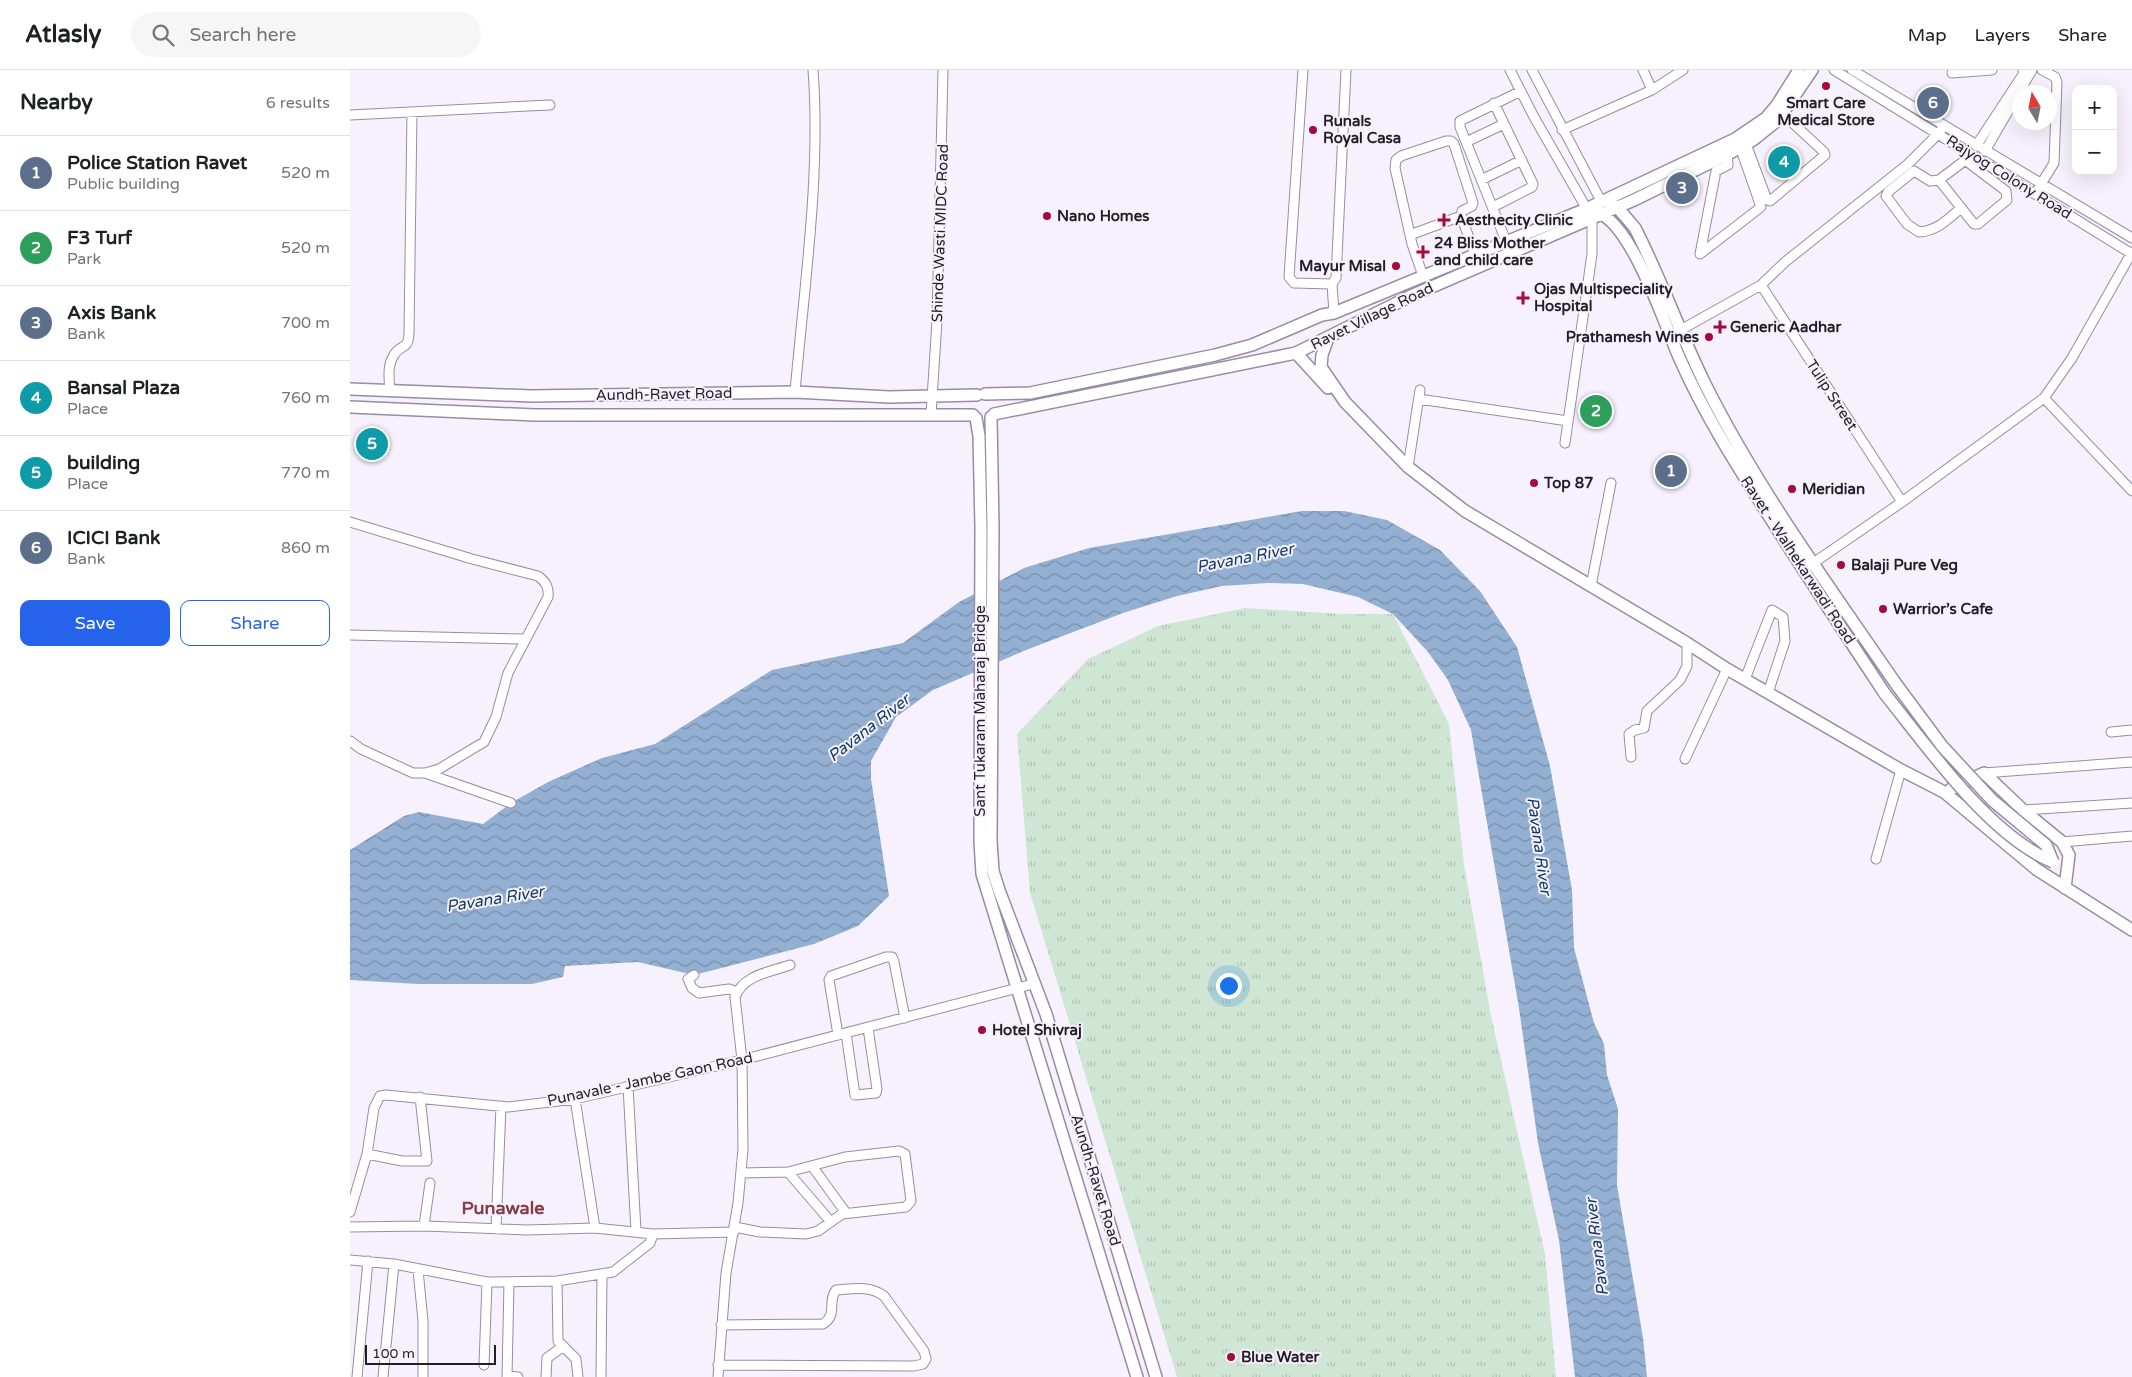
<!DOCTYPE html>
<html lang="en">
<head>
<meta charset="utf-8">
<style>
	:root { --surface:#fff; --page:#f6f6f6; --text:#202124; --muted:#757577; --line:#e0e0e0; --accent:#2563eb }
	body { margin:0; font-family:"Varela Round",sans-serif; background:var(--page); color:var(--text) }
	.controls { position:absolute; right:15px; top:15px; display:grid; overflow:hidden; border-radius:10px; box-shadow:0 5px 20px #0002 }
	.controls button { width:45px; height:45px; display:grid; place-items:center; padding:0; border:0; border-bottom:1px solid var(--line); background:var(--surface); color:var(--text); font:25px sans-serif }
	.compass { position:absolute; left:1662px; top:15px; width:45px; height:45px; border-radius:50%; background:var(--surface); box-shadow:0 5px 20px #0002; rotate:350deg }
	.scale { position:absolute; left:15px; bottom:12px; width:131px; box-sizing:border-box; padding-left:5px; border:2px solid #231d28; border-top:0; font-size:14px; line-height:18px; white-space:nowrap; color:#231d28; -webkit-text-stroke:4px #f7f1fd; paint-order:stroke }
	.you { position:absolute; left:878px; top:915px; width:18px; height:18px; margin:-12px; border:4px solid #fff; border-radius:50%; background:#1a73e8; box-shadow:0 0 0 8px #1a73e833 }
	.badge { display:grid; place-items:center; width:32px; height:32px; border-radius:50%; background:var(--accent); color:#fff; font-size:16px; font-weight:700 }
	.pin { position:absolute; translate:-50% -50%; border:2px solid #fff; box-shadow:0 1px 5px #0006 }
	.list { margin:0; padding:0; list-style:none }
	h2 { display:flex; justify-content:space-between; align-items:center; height:65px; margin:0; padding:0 20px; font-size:21px }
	h2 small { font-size:16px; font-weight:400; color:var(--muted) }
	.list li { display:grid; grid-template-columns:32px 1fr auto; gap:15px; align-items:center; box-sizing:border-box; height:75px; padding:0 20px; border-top:1px solid var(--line) }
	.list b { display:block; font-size:19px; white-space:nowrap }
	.list p { margin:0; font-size:16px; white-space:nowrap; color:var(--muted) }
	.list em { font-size:16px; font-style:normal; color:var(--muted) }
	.actions { display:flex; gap:10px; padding:15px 20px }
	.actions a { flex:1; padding:11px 0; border:1px solid var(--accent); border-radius:10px; text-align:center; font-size:18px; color:var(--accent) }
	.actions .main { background:var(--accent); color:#fff }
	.icon { flex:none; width:28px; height:28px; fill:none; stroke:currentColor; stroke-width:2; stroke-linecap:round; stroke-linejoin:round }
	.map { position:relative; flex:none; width:1782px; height:1307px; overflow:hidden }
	header { display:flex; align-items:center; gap:30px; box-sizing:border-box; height:70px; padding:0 25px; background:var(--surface); border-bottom:1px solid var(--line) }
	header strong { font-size:24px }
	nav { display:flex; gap:28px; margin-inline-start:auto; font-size:18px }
	.search { width:350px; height:45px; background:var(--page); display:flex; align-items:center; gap:12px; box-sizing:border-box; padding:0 18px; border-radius:28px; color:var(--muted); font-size:19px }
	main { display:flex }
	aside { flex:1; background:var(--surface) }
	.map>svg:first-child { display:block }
</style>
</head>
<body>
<header>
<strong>Atlasly</strong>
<div class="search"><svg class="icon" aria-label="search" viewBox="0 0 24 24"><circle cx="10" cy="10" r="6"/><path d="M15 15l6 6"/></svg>Search here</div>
<nav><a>Map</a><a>Layers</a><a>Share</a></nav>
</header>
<main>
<aside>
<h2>Nearby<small>6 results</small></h2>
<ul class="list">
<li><span class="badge" style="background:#5c6f8a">1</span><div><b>Police Station Ravet</b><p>Public building</p></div><em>520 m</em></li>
<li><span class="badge" style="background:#2e9e5b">2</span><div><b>F3 Turf</b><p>Park</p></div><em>520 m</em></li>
<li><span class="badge" style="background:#5c6f8a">3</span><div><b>Axis Bank</b><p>Bank</p></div><em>700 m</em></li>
<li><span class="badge" style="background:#0f9aa8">4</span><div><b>Bansal Plaza</b><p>Place</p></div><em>760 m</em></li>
<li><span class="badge" style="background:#0f9aa8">5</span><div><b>building</b><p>Place</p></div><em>770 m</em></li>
<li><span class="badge" style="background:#5c6f8a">6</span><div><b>ICICI Bank</b><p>Bank</p></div><em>860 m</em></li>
</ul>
<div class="actions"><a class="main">Save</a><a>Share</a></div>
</aside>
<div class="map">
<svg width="1782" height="1307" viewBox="0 0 1782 1307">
	<defs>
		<pattern id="grass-tufts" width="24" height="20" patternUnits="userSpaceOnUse" patternTransform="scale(1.25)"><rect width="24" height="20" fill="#cee6d3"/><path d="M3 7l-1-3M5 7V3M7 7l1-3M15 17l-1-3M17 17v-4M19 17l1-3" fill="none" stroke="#b1c5b5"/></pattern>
		<pattern id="water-waves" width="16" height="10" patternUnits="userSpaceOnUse" patternTransform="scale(1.25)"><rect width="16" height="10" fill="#93b0d3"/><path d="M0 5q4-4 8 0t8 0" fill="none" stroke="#788fab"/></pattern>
	</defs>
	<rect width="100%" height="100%" fill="#f7f1fd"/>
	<path fill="url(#grass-tufts)" d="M895,538l97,6h51l56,110 15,141 27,151 54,238 11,123h-379l-147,-484 -13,-159 71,-75 70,-33z"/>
	<path fill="url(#water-waves)" d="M952,441h42l43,9 53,30 40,41 37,56 33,119 22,124 2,58 20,75 10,21 3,31 11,34 -1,76 26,153 4,39h-72l-16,-137 -21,-97 -19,-135 -48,-278 -23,-50 -20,-28 -35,-38 -35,-17 -55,-13 -35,-1 -46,3 -45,10 -54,17 -97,37 -93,40 -37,27 -25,44v18l18,117 -31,30 -44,18 -120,31 -56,-13 -73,4 -2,11 -31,7h-114l-68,-4v-130l54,-34 15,-4 64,12 28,-21 37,-21 54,-24 53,-14 117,-74 131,-27 56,-41 65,-34 65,-20z"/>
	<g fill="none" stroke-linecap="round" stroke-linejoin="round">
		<defs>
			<path id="minor" d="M953,0l-14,207 5,6 38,1
				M1160,0l24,47 58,101v36l-27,189
				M1182,0l69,131
				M1293,0l9,20
				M1484,0l298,184
				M1502,0l280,168
				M1602,3l40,-3
				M0,45l200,-10
				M1212,60l90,-40 31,-20
				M1116,72l38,-18
				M1396,74l21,56 3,1 55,-46 -1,-3 -41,-38
				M1626,76l48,-73 -1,-3
				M1635,81l47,-81
				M1615,90l41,31 1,9 -29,24h-4l-35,-44 33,-25
				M1131,110l41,-20
				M1589,110l-9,1 -16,-10 -26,21 -2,4 21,28 12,8c18,-1 29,-13 42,-24
				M1688,119l16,-26 3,-81 -2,-5 -13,-7
				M1143,137l39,-20 1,-3 -39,-81
				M1060,165l51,-19
				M1156,171l-46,-114v-6l61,-30
				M1350,184l61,-47 -21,-60
				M1350,184l16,-83 12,-6 -1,-11
				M1073,206l-11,-32 -17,-76 1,-8 5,-4 45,-15h5l3,3 19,59 -1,3 -10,5 -1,5 14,38
				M1411,215l141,217 -93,64
				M984,243l-2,-29 4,-6 10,-208
				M1327,262l84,-47 24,-23 123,-98 30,-30 6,-8
				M40,321c-1,-12 -3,-26 4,-36 6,-11 14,-4 15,-21l3,-222
				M445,322c9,-104 26,-218 18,-322
				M1694,328l88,93
				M1069,329l149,22
				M581,344l6,-93 6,-251
				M1058,397l12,-77
				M1552,432l142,-104 28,-40 60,-106
				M0,452l122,37 66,17c8,6 11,11 10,21l-40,76 -12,44 -12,25 -45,27 -14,4h-12l-52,-24 -11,-8
				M1241,516l20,-103
				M0,565l174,4
				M1395,609l27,-69 11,7 2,24 -17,52
				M1761,662l21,-2
				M1281,687l-2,-23 6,-4 9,-2 3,-17 33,-31 7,-14v-23
				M1335,689l42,-90
				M75,703l86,30
				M1634,703l148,-11
				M1673,740l109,-7
				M1712,772l70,-6
				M1526,789l25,-89
				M344,905l-6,4 4,9 7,5 30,-4 8,3
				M496,963l9,62 21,-2 1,-4 -9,-61
				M488,965l-9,-55 2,-4 55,-19h6l2,5 11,56
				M278,1016l8,145
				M225,1029l20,129
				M17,1084l35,7h25l-7,-64
				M462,1096l34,47
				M392,1103l46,-1 43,50
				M0,1142l17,-58 7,-46 6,-12 6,-1 122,12 67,-8 167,-39 291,-76
				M74,1156l6,-43
				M0,1157l74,-1 103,4 68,-2 58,6 81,-2
				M385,1157l25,5 46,2 12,-3 24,-17 64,-7 5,-6 -6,-47 -6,-3 -54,6 -57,15
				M146,1159l5,-123
				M0,1190l44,4 93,18 70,-1 56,-9 37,-29 3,-9
				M68,1200l5,51v56
				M207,1211l1,60 18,18 2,18
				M134,1295l3,-83
				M368,1295l196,1 9,-2 3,-5 -2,-8 -40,-55c-15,-11 -31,-7 -48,-6 -9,11 2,25 -13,34l-102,1
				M158,1306l10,1
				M7,1307l11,-116
				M33,1307l11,-113
				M157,1307l2,-95
				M196,1307l1,-19 15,-11
				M251,1307l1,-103
				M368,1307l8,-104 12,-70 5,-54 -1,-89 -7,-63c8,-22 35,-25 55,-32"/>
			<path id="major" d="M1261,135l6,2 18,21c26,51 45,105 70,156 53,106 124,202 191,300
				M1246,142c35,9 69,113 83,145 25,57 57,107 90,159 38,60 77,119 116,178
				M978,268l-6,17 -1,12 24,35 63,65 57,44 222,132 40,26 174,101 43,22 92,77 96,61
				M946,283l32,35
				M0,319l181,7 264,-4 94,5 88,-2
				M635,324l45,-1 185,-38 37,-10 70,-30 12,-2 252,-104 149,-70 31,-21 11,-13 22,-35
				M0,337l185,8h438
				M644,344l302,-61 117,-58 221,-95 96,-47 23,-13 25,-20 34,-50
				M641,347l2,110 -2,314 2,30 6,19 47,124 110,363
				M626,348l3,18 2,91 -1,314 2,33 155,503
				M1601,719l33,-16 39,37 39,32 7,13 -4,33"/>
		</defs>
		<use href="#minor" stroke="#9a8aa6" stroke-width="11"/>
		<use href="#major" stroke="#9a8aa6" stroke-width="14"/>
		<use href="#minor" stroke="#fff" stroke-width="9"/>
		<use href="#major" stroke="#fff" stroke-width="11"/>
		<defs>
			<path id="major-bridge" d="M1546,614l46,62 50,54 54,45 7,17
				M1535,624c44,55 104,141 168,168"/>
		</defs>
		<use href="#major-bridge" stroke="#9a8aa6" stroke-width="14" stroke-linecap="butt"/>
		<use href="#major-bridge" stroke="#fff" stroke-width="11"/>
	</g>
	<g fill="#a50a3c" stroke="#f7f1fd" stroke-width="2">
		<circle cx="1476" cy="16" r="5"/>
		<circle cx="963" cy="60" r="5"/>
		<circle cx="697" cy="146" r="5"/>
		<path d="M1091.5 142.5h5v5h5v5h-5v5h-5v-5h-5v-5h5z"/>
		<path d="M1070.5 174.5h5v5h5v5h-5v5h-5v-5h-5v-5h5z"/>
		<circle cx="1046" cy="196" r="5"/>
		<path d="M1170.5 220.5h5v5h5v5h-5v5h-5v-5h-5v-5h5z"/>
		<path d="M1367.5 249.5h5v5h5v5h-5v5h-5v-5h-5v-5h5z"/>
		<circle cx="1359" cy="267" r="5"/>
		<circle cx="1184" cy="413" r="5"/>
		<circle cx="1442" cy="419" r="5"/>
		<circle cx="1491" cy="495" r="5"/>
		<circle cx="1533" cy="539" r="5"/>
		<circle cx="632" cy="960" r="5"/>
		<circle cx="881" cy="1287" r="5"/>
	</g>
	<g text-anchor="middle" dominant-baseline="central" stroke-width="4" stroke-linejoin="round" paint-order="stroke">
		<g font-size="15" font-weight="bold" fill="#231d28" stroke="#f7f1fd" text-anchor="start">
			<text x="1476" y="33" text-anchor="middle">Smart Care<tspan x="1476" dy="17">Medical Store</tspan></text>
			<text x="973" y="51">Runals<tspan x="973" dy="17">Royal Casa</tspan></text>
			<text x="707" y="146">Nano Homes</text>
			<text x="1105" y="150">Aesthecity Clinic</text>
			<text x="1084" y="173">24 Bliss Mother<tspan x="1084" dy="17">and child care</tspan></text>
			<text x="1036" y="196" text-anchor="end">Mayur Misal</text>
			<text x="1184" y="219">Ojas Multispeciality<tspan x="1184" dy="17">Hospital</tspan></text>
			<text x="1380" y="257">Generic Aadhar</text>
			<text x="1349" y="267" text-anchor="end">Prathamesh Wines</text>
			<text x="1194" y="413">Top 87</text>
			<text x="1452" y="419">Meridian</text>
			<text x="1501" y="495">Balaji Pure Veg</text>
			<text x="1543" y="539">Warrior’s Cafe</text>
			<text x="642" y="960">Hotel Shivraj</text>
			<text x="891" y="1287">Blue Water</text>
		</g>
		<g font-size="15" fill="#231d28" stroke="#f7f1fd">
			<text transform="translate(1659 107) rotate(32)">Rajyog Colony Road</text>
			<text transform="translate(590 163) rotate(-88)">Shinde Wasti MIDC Road</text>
			<text transform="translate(1022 246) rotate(-26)">Ravet Village Road</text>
			<text transform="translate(314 324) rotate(-1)">Aundh-Ravet Road</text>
			<text transform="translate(1482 325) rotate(57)">Tulip Street</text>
			<text transform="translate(1448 490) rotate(57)">Ravet - Walhekarwadi Road</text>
			<text transform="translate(630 641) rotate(-90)">Sant Tukaram Maharaj Bridge</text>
			<text transform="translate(300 1009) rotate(-12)">Punavale - Jambe Gaon Road</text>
			<text transform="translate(746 1110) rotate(73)">Aundh-Ravet Road</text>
		</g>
		<g font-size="16" font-style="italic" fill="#113b67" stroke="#f7f1fd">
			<text transform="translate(895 488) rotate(-11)">Pavana River</text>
			<text transform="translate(519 658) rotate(-38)">Pavana River</text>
			<text transform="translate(1189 776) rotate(82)">Pavana River</text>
			<text transform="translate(145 829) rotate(-9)">Pavana River</text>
			<text transform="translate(1247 1177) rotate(-97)">Pavana River</text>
		</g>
		<g font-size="18" font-weight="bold" fill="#843b46" stroke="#f7f1fd">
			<text x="153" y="1138">Punawale</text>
		</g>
	</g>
</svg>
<div class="controls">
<button>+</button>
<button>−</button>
</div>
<svg class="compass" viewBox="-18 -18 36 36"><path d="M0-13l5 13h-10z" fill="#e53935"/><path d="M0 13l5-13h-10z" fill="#757577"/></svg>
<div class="scale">100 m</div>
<div class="you"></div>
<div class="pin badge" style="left:1321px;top:401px;background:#5c6f8a">1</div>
<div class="pin badge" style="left:1246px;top:341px;background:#2e9e5b">2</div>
<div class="pin badge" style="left:1332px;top:118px;background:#5c6f8a">3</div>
<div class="pin badge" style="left:1434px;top:92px;background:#0f9aa8">4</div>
<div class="pin badge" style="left:22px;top:374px;background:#0f9aa8">5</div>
<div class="pin badge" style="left:1583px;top:33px;background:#5c6f8a">6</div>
</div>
</main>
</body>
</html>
